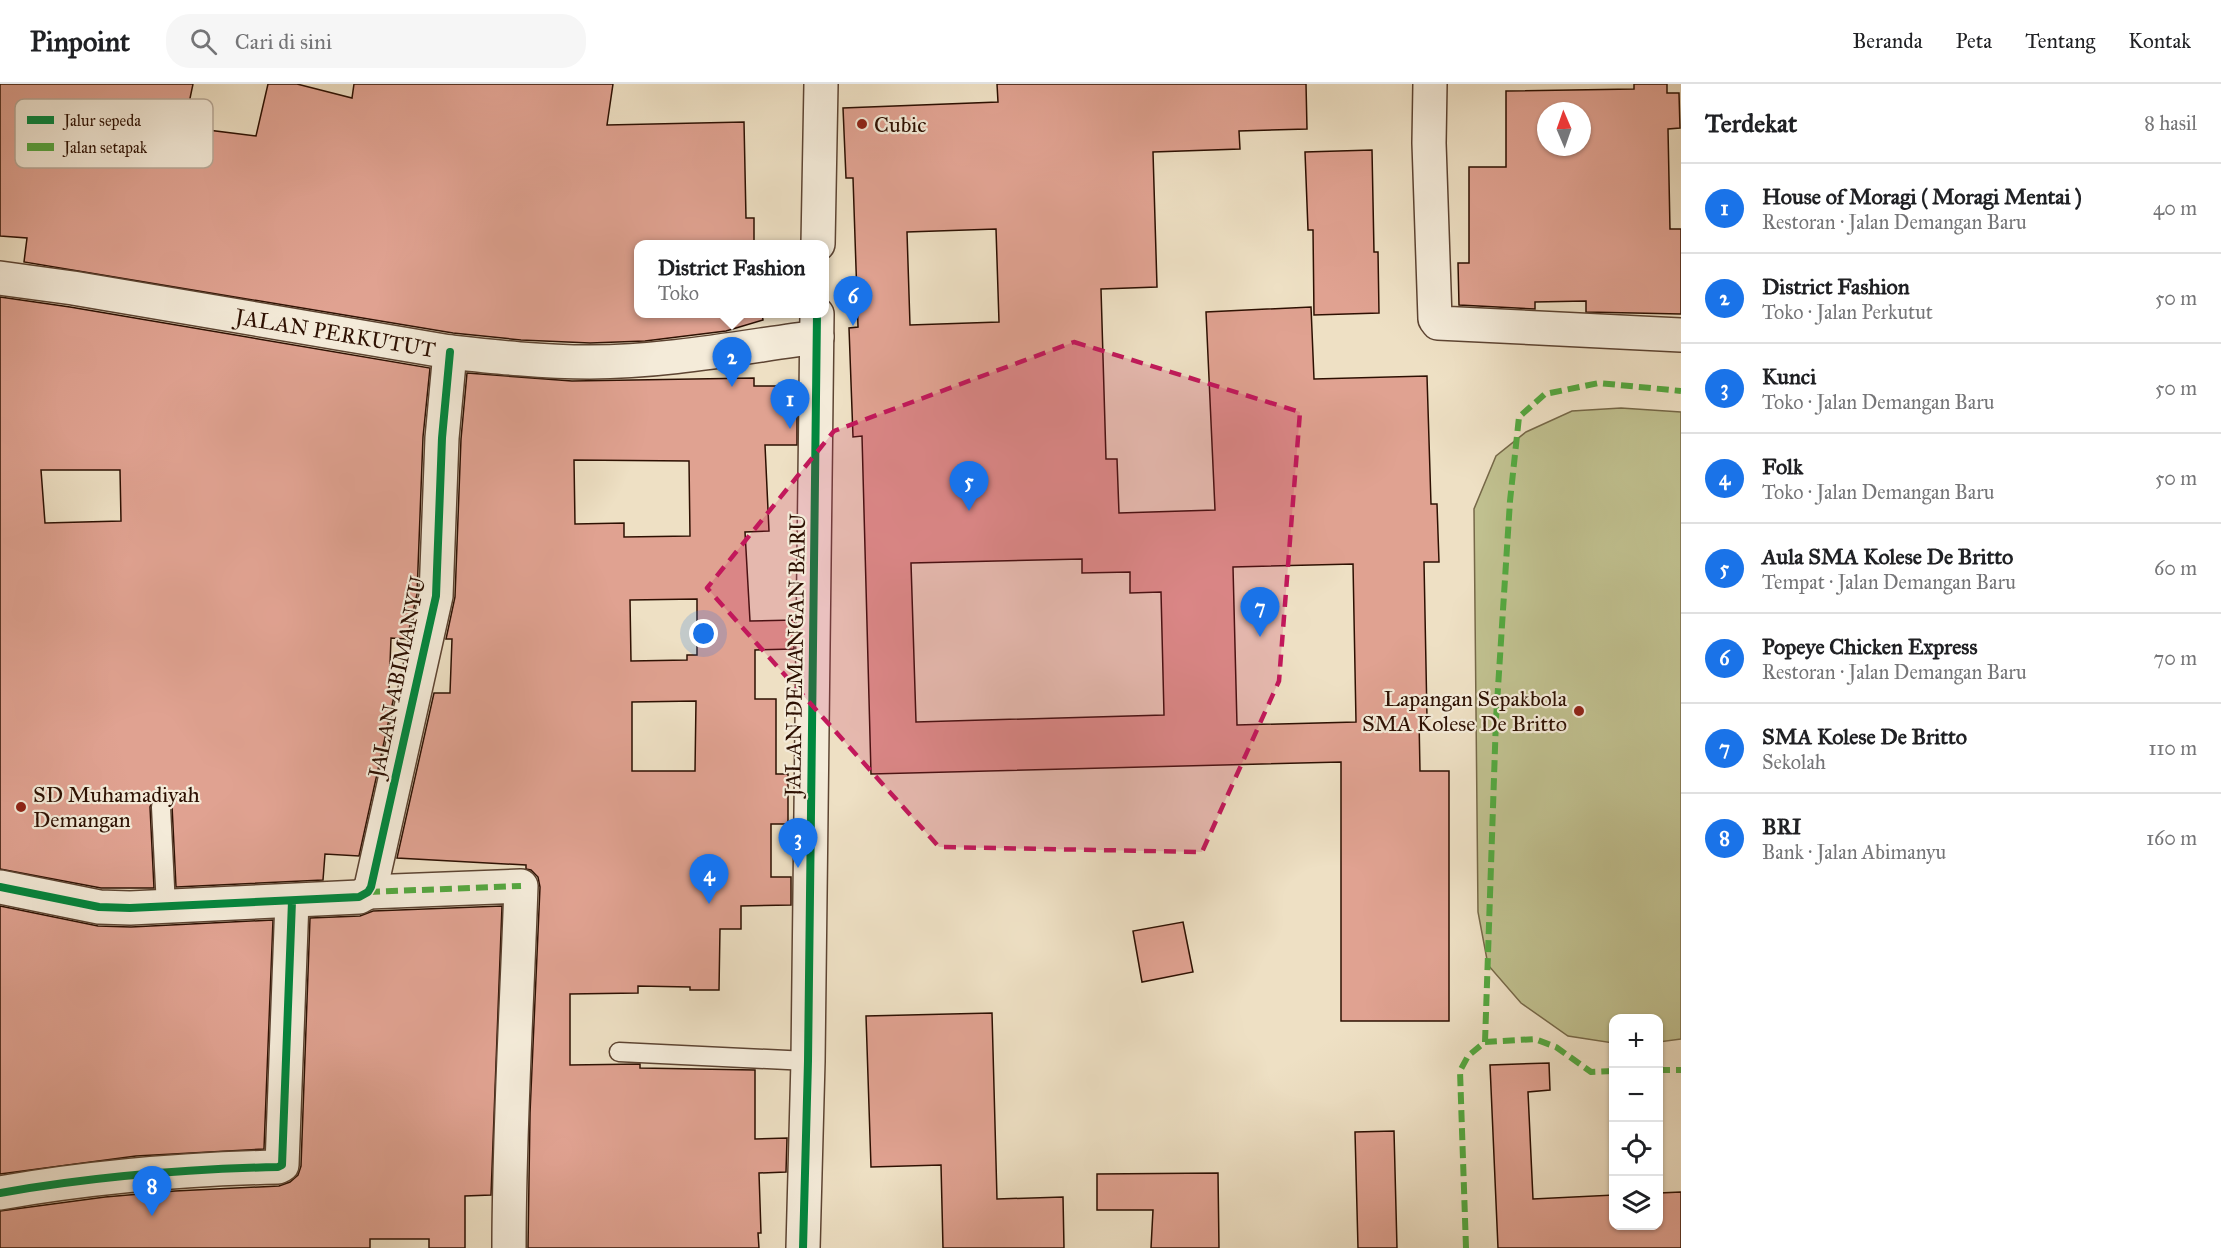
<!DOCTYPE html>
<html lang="id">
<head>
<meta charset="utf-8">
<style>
	:root { --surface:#fff; --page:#f6f6f6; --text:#202124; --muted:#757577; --line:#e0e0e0; --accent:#1a73e8 }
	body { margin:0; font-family:"IM FELL Great Primer",serif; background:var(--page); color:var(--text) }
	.controls { position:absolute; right:18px; bottom:18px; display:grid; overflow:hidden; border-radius:12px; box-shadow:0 2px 4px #0004 }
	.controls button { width:54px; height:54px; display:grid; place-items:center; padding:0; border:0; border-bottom:2px solid var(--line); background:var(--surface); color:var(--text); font:30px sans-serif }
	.compass { position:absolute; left:1537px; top:18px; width:54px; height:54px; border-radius:50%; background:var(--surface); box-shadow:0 2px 4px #0004; rotate:358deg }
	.you { position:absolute; left:704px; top:550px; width:21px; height:21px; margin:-15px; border:4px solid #fff; border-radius:50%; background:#1a73e8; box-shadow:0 0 0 9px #1a73e833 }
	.badge { display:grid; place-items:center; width:39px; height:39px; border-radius:50%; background:var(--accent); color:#fff; font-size:20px; font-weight:700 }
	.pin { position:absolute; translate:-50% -50px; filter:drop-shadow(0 2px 3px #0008) }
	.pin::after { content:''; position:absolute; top:32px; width:21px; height:18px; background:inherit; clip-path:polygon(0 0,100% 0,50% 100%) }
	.popup { position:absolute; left:634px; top:156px; width:195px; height:78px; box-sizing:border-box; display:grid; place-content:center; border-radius:12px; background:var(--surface); filter:drop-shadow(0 2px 4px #0005); font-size:20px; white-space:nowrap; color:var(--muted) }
	.popup b { font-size:22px; color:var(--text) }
	.popup::after { content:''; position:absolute; left:50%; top:100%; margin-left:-12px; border:12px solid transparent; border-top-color:var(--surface) }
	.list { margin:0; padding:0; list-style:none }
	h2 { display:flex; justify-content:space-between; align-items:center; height:78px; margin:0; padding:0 24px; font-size:26px }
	h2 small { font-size:20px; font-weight:400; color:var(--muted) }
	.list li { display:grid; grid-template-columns:39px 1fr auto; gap:18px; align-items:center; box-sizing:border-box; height:90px; padding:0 24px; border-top:2px solid var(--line) }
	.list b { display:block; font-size:22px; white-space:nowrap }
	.list p { margin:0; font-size:20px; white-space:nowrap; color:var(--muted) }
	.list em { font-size:20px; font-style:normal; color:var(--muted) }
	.icon { flex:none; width:33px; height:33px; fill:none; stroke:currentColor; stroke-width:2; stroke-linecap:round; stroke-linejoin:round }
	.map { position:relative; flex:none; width:1681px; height:1164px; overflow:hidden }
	header { display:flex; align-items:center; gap:36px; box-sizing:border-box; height:84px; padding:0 30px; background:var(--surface); border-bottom:2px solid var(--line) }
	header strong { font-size:28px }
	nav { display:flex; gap:33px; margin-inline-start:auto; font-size:21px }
	.search { width:420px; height:54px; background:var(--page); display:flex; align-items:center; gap:15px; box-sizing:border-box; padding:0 21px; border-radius:24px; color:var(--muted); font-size:22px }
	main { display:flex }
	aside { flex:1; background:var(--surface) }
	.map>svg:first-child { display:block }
</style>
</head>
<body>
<header>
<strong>Pinpoint</strong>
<div class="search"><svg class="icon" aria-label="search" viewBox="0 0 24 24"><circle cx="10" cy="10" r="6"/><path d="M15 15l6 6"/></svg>Cari di sini</div>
<nav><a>Beranda</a><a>Peta</a><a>Tentang</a><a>Kontak</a></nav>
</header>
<main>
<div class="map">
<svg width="1681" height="1164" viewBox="0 0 1681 1164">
	<rect width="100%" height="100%" fill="#eee0c4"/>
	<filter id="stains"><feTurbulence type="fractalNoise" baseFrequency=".00333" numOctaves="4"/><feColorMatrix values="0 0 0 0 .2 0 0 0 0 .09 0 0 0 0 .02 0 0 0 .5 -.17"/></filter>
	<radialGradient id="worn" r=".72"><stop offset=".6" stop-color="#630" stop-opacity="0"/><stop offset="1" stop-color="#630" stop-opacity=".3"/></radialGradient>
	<path fill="#c0c08f" stroke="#766848" stroke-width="1.5" d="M1621,324l60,4v627l-22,3 -1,-24h-44l-1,25 -45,-7 -47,-33 -33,-38 -10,-53 -4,-403 22,-53 30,-24 46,-21z"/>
	<path fill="#e0a291" stroke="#2d1002" stroke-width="1.5" fill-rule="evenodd" d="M0,0h193l-9,43 72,9 12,-52h29l55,14 2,-14h259l-6,41 137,-3 2,96h8v26h-115v70h123l1,6 -37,11 -81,10 -55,2 -69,-3 -68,-7 -429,-71 3,-24 -27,-2z
		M997,0h309l1,45 -68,2 1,18 -87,3 4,135 -56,2 5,170h11l2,54 96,-3 -9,-198 105,-5 3,72 113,-3 4,128h6l2,58h-15l3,156h-8l1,53h29v250h-108v-259l-470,12 -9,-338 -9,1 -4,-109 9,-1 -5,-149h-7l-3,-70 155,-6zM996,145l3,93 -89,3 -3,-93zM1082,475v14l48,-1v21l31,-1 3,123 -248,7 -5,-159zM1353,480l3,158 -119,3 -4,-158z
		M1634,0h33v9h12l1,35 -12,1 2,100h11v85l-95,-2v-11l-51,1v7l-76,-4 -1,-42h11v-96h37v-76l128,-2zM1546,27h36v36h-36z
		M1372,66l2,102h4l1,61 -65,2 -1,-85h-5l-3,-78z
		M0,213l70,10 360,61 -7,69 -6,157 -10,45 -16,-1 -2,53 6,1 -36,164 -34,-2 -2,26 -147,7 -4,-81 -2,-6 -9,-4 -7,2 -4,9 4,81h-53l-101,-19zM41,386h79l1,51 -76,2z
		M467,289l105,8 182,-3v8h43v59h-32l4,86 -24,1 5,89 45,-1 -1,29 -39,1v49h21v75h12v50h-17v53h20v28l-50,1v23h-21l-1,61h-29v-3l-52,-1v7l-68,1v71l70,-1v4l115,2v69l32,-1 -1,34 -27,1 2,60h-3l1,15h-231l2,-135 10,-226 -2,-10 -7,-7 -5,-1v-4l-129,-7 37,-165h16l2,-54h-6l9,-42 6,-158zM574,376l115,1 1,75 -66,1v-14l-49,1zM697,515v56h-10v5l-56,1 -1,-61zM696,617l-1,70h-63v-69z
		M0,822l98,20 33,1 142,-7 -9,229 -128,7 -136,18z
		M502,822l-11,289 -26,1v52h-36v-9h-59v9h-370v-37l105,-14 70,-6 104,-5 11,-4 8,-7 3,-9 9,-248 50,-2 13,-5z
		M1183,838l10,50 -51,10 -9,-51z
		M992,929l5,186 66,-2 1,51h-121l-2,-83 -70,2 -5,-151z
		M1549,979l1,27 -22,2 5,107 81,-4v31h45v-33l22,-1v56h-183l-8,-183z
		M1394,1047l3,117h-39l-3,-116z
		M1218,1089l1,75h-68l2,-38h-56v-36z"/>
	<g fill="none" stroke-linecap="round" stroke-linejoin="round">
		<defs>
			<path id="lane" d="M161,723l5,100
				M619,968l189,9"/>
			<g id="street">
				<path d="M1430,0l-1,59 6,176 3,4 243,12"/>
				<path d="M818,160l3,-160"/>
				<path id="s1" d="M0,194l73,10 377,64c46,5 93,10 140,10 76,0 152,-15 227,-25"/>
				<path d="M0,803l99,20 31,1 229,-11 9,-5 3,-5 65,-291 6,-158 8,-86"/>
				<path d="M368,808l153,-6c-4,121 -12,241 -12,362"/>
				<path d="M0,1109c91,-16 185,-24 278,-26l4,-2 10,-264"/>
				<path d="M803,1164l5,-187 9,-747"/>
			</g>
		</defs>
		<use href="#lane" stroke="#5d4432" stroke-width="21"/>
		<use href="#street" stroke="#5d4432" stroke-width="36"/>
		<use href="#lane" stroke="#f4ebd9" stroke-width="18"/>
		<use href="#street" stroke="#f4ebd9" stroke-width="33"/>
		<path stroke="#54a840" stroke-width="6" stroke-dasharray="12 6" stroke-linecap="butt" d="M368,808l153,-6
			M1485,958l11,-323 14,-218 9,-84 26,-23 54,-11 82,8
			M1658,986h23
			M1466,1164l-6,-177 8,-15 17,-14 50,-3 21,8 35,25 23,-1"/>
		<defs>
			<path id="cycleway" d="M0,803l99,20 31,1 229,-11 9,-5 3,-5 65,-291 6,-158 8,-86
				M0,1109c91,-16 185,-24 278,-26l4,-2 10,-264
				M803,1164l5,-187 9,-747"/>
		</defs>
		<use href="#cycleway" stroke="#f4ebd9" stroke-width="11"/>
		<use href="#cycleway" stroke="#00873e" stroke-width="8"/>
	</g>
	<path fill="#c2185b" fill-opacity="0.2" stroke="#c2185b" stroke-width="4.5" stroke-dasharray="12 8" stroke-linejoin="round" d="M1074,258l226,70 -21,269 -77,171 -263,-5 -232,-259 127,-157z"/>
	<g fill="#8f2418" stroke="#f4ebd9" stroke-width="2">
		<circle cx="862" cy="40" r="6"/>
		<circle cx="1579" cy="627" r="6"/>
		<circle cx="21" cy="723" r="6"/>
	</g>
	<g text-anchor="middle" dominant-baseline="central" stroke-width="4.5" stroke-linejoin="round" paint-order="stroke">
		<g font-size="22" fill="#2d1002" stroke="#f4ebd9" text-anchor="start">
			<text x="874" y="40">Cubic</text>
			<text x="1567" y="614" text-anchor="end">Lapangan Sepakbola<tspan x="1567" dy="25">SMA Kolese De Britto</tspan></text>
			<text x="33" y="710">SD Muhamadiyah<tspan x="33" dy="25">Demangan</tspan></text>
		</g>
		<g font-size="22" fill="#2d1002" stroke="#f4ebd9">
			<text stroke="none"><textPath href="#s1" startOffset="340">JALAN PERKUTUT</textPath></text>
			<text transform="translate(795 571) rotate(-89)">JALAN DEMANGAN BARU</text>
			<text transform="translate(397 593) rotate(-78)">JALAN ABIMANYU</text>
		</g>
	</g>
	<rect x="15" y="15" width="198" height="69" rx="9" fill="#f4ebd9" stroke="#b8a998" stroke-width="1.5"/>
	<rect x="27" y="32" width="27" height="8" fill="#00873e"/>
	<rect x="27" y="59" width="27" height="8" fill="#54a840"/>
	<g font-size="16" fill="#2d1002">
		<text x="64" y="42">Jalur sepeda</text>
		<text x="64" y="69">Jalan setapak</text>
	</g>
	<rect width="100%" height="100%" filter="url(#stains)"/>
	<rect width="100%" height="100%" fill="url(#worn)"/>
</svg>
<div class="controls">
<button>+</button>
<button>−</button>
<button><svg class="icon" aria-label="locate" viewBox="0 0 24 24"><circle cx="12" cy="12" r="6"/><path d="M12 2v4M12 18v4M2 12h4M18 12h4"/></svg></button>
<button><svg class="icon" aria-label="layers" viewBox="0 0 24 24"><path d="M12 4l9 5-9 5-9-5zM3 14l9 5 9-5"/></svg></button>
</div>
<svg class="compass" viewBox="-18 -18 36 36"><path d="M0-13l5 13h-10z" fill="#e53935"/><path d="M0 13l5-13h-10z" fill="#757577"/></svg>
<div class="you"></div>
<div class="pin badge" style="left:790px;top:345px">1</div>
<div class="pin badge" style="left:732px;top:303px">2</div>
<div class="popup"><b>District Fashion</b>Toko</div>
<div class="pin badge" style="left:798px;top:784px">3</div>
<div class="pin badge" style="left:709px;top:820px">4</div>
<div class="pin badge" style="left:969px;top:427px">5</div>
<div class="pin badge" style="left:853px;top:242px">6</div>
<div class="pin badge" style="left:1260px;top:553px">7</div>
<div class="pin badge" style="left:152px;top:1132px">8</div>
</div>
<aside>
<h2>Terdekat<small>8 hasil</small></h2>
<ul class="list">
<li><span class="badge">1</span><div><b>House of Moragi ( Moragi Mentai )</b><p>Restoran · Jalan Demangan Baru</p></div><em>40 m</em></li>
<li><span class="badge">2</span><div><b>District Fashion</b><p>Toko · Jalan Perkutut</p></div><em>50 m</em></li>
<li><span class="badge">3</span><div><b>Kunci</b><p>Toko · Jalan Demangan Baru</p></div><em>50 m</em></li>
<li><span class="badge">4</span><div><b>Folk</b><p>Toko · Jalan Demangan Baru</p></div><em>50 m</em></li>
<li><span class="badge">5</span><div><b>Aula SMA Kolese De Britto</b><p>Tempat · Jalan Demangan Baru</p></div><em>60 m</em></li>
<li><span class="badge">6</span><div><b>Popeye Chicken Express</b><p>Restoran · Jalan Demangan Baru</p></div><em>70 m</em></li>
<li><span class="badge">7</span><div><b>SMA Kolese De Britto</b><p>Sekolah</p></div><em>110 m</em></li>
<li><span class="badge">8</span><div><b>BRI</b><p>Bank · Jalan Abimanyu</p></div><em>160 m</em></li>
</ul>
</aside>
</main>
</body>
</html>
